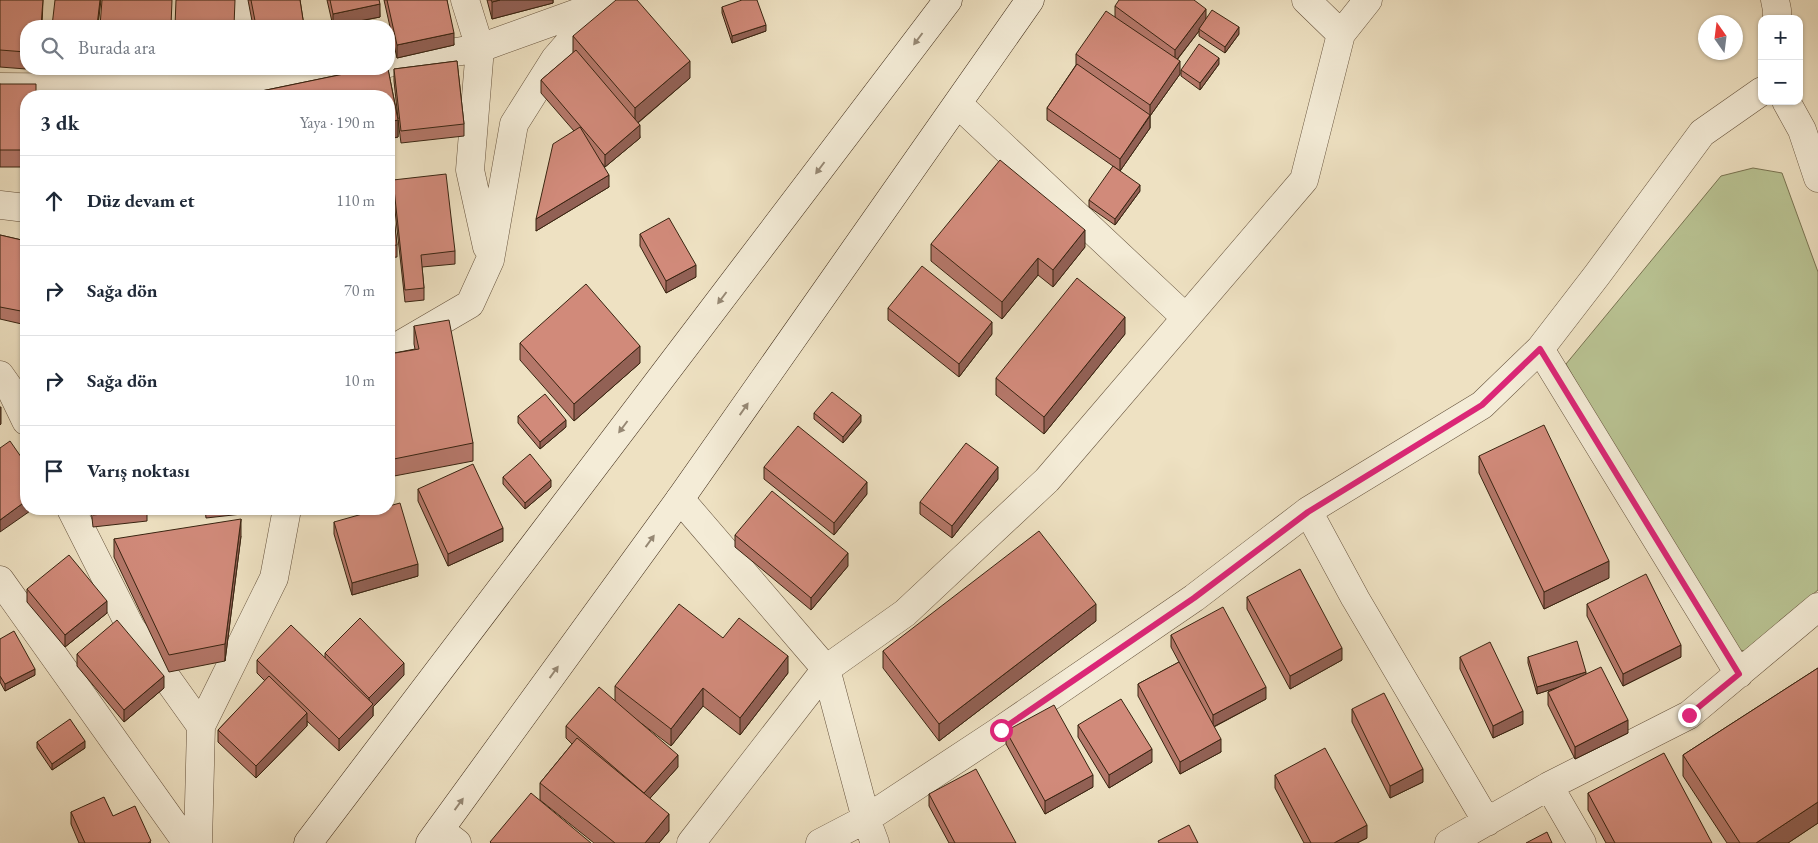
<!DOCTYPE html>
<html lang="tr">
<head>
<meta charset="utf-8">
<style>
	:root { --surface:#fff; --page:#f6f6f7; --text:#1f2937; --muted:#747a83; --line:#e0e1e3 }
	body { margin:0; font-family:"EB Garamond",serif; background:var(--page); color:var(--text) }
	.controls { position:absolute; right:15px; top:15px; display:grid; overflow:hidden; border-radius:10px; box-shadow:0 1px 4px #0004 }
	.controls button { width:45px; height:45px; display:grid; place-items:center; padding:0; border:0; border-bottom:1px solid var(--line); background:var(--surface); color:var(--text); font:25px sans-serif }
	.compass { position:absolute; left:1698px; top:15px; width:45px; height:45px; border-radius:50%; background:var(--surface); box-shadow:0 1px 4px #0004; rotate:346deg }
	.stop { position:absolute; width:15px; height:15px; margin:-11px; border:4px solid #db2777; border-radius:50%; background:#fff }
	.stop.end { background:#db2777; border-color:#fff; box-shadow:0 1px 5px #0008 }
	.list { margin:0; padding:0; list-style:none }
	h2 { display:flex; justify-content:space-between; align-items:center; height:65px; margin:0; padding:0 20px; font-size:21px }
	h2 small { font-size:16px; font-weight:400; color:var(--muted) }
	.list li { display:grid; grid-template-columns:32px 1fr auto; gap:15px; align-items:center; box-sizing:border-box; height:90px; padding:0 20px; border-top:1px solid var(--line) }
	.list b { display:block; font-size:19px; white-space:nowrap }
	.list em { font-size:16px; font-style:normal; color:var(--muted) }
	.icon { flex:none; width:28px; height:28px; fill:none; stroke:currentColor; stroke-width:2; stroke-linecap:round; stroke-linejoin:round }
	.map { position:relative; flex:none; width:1818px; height:843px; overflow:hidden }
	.search { position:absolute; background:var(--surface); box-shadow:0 1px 4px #0004; left:20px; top:20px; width:375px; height:55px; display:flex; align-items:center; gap:12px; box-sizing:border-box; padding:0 18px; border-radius:20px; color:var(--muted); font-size:19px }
	.panel { position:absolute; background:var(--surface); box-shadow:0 1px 4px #0004; left:20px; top:90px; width:375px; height:425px; border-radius:20px }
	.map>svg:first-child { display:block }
</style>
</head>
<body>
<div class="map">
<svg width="1818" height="843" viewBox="0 0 1818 843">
	<rect width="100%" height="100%" fill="#eee1c2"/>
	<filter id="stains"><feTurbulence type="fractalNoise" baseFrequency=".004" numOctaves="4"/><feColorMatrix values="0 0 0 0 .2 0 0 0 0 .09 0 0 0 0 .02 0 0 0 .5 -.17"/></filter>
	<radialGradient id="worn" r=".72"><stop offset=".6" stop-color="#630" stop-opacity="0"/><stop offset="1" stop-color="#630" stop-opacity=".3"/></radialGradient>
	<path fill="#b9c393" stroke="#797452" d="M1753,168l29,5 36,99v318l-74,61 -18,-5 -160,-282 155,-188z"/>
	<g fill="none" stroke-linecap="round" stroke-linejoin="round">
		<defs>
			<path id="street" d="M241,0v26
				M465,0l15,48 -10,122 17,77
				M1306,0l35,34
				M1775,0l2,10v9
				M389,63l91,-15 122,-44
				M0,87l243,2 115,-20
				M1786,101l16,29 16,48
				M958,104l227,213
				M0,205l26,3
				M389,348l9,-2 72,-42 20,-44 24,-136 41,-65 51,-59
				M1540,349l199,325
				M0,375l12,17 14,29
				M680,499l146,170 40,150 9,24
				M71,509l60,119 70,98 -3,117
				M1308,511l47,87 132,224
				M0,580l187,263
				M201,726l73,-148 13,-69
				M1549,786l140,-71 129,-108
				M440,830l17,13
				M691,843l135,-174 79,-56 142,-133 257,-300 37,-146 27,-34
				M820,843l46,-24 135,-89 193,-132 114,-87 174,-106 58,-56 57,-74 105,-142 60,-42
				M1449,843l100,-57 33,57"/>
			<path id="secondary" d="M308,843l640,-843
				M430,843l250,-344 350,-499"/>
		</defs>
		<use href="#street" stroke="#66533d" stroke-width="29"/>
		<use href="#secondary" stroke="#392411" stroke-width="29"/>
		<use href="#street" stroke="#f4ecd7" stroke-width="28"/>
		<use href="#secondary" stroke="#f4ecd7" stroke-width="28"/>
	</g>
	<path fill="#b47769" stroke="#392411" d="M0,0h43l-1,26h-16v43h13v1l-39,-3z
		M248,0h52l4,26h-51z
		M327,0h52l1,17 -47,9z
		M384,0h63l7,45 -57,13z
		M487,0h66v3l-61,16z
		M1115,6l91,13 33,15 -14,19 -26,-17v-5l-22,29 3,14 -30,42v12l-30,43 -73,-51v-12l29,-43v-11l39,-37z
		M722,7l44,24 -34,12 -10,-30z
		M573,36l117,42 -52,45 2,15 -35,29 -4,-5 8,25 -73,44 38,-100 -33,-38v-13l32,-27z
		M457,61l7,63v12l-63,7 -3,-23v17l-9,2v-43h-142v-2l121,-25h20l10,50 -4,-38v-12z
		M1219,64l-19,26 -19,-14v-6z
		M0,84l26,12v71h-26z
		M393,180l62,71v13l-33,3 2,21v12l-19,2 -12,-110z
		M389,181l8,64v12l-8,1z
		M1140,191l-25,34 -26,-18v-7z
		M640,234l56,43 -30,16 -26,-47z
		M0,235l26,6v84l-26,-6z
		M931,244l154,3 -32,40 -15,-12 -36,44 -71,-58z
		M888,308l104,26 -33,43 -71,-57z
		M414,326l59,117v18l-84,16v-123l26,-5 -1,-5z
		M1125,334l-81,100 -48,-39v-17z
		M520,343l120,20 -66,58 -54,-61z
		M814,413l47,9 -18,21 -29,-24z
		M518,416l48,11 -26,22 -22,-26z
		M1479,456l130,122 -65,31 -65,-136z
		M764,467l103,27 -33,41 -70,-56z
		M503,477l48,10 -26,22 -22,-25z
		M998,479l-46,59 -32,-24v-12z
		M418,489l85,52 -55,25 -30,-65z
		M91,509h56v12l-54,6z
		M205,509h73v1l-72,8z
		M334,522l84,54 -66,19 -18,-61z
		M735,535l113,31 -37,44 -76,-63z
		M241,536l-16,125 -56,11 -55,-115v-18z
		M27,589l80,24 -42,34 -38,-45z
		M1247,597l95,63 -52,29 -43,-80z
		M1587,604l94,53 -58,29 -36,-70z
		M1096,621l-157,120 -56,-73v-17z
		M1171,635l95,64 -52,28 7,25 -41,22 -42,-78v-12l41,-22 -8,-15z
		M723,638l65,35 -48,62 -37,-29 -32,40 -34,-26 41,47 -28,31 19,33 -10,12h-65l-54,-43v-17l32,-39 -6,-6v-12l49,-25v-15z
		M0,639l35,36 -30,16 -5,-9z
		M325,653l79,22 -31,32v9l-34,35 -32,-30v5l-51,52 -38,-36v-12l47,-49 -8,-8v-13l68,-2z
		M77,654l87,34 -40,34 -47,-56z
		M1460,657l63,67 -30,14 -33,-69z
		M1528,657l58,17 42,59 -53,26 -27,-54v-13l14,-6 -25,8 -9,-31z
		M1818,668v155l-30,20h-61l-44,-67v-21z
		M1352,709l71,73 -33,16 -38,-76z
		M1078,725l74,37 -43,26 -31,-51z
		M1006,731l87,56 -48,27 -39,-70z
		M37,742l48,6 -33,22 -15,-22z
		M1275,775l92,63 -10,5h-53l-29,-55z
		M1588,793l124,50h-106l-18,-33z
		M929,794l87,49h-67l-20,-37z
		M71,812l42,4 38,27h-72l-8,-19z"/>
	<path fill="#926155" stroke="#392411" d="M100,0h1l-3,26h-1z
		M500,0h53v3l-61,16v-17z
		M380,4v13l-47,9v-12z
		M1206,9v12l-7,8v2l-24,31v-12z
		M766,25v6l-34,12v-7z
		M1239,27v7l-14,19v-6z
		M454,33v12l-57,13v-13z
		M1219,58v6l-19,26v-7z
		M690,61v17l-55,47v-17z
		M1180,61v13l-30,42v12l-30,43v-12l30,-43v-11z
		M398,120v17l-9,2v-17z
		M640,125v13l-35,29v-12z
		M609,175v12l-73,44v-12z
		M1140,185v6l-25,34v-6z
		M1085,230v17l-32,40v-17z
		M1038,258v17l-36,44v-17z
		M696,265v12l-30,16v-12z
		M1125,317v17l-81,100v-17z
		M992,322v12l-33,43v-13z
		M640,346v17l-66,58v-17z
		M0,407h1v17l-1,1z
		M861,415v7l-18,21v-6z
		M566,420v7l-26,22v-7z
		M998,467v12l-46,59v-12z
		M551,480v7l-26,22v-6z
		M867,482v12l-33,41v-12z
		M26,501v8h7l-33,23v-12z
		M241,519v17l-16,125v-17z
		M503,528v13l-55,25v-12z
		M848,553v13l-37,44v-12z
		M1609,561v17l-65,31v-17z
		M418,564v12l-66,19v-12z
		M107,601v12l-42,34v-12z
		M1096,604v17l-157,120v-17z
		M1681,645v12l-58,29v-12z
		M1342,648v12l-52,29v-13z
		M788,656v17l-48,62v-17z
		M404,663v12l-31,32v9l-34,35v-12l30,-31v-10z
		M35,669v6l-30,16v-7z
		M1586,672v6l-49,16v-7z
		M164,676v12l-40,34v-12z
		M1266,687v12l-53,28v-12z
		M703,688v18l-32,40v-17z
		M1523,711v13l-30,14v-12z
		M307,713v13l-51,52v-12z
		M1628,720v13l-53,26v-12z
		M1221,739v13l-41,22v-12z
		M85,741v7l-33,22v-6z
		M1152,749v13l-43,26v-13z
		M678,755v12l-34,38v-12z
		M1423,769v13l-33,16v-12z
		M1093,775v12l-48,27v-13z
		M1818,802v21l-30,20h-32z
		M669,814v17l-10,12h-14z
		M1367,825v13l-10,5h-23z"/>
	<path fill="#d18a7a" stroke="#392411" d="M0,0h43l-2,26h-15v26l-26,-2z
		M55,0h45l-3,26h-45z
		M102,0h70l-1,26h-71z
		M176,0h59l-1,26h-59z
		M251,0h49l4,26h-48z
		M330,0h49l1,4 -47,10z
		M387,0h60l7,33 -57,12z
		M491,0h9l-8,2z
		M616,0h21l53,61 -55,47 -62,-72z
		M742,0h15l9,25 -34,11 -10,-29z
		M1119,0h75l12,9 -31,41 -60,-44z
		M1212,10l27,17 -14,20 -26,-18z
		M1106,11l74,50 -30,44 -74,-51z
		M1199,44l20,14 -19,25 -19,-13z
		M576,50l64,75 -35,30 -64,-75z
		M457,61l7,63 -63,7 -7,-62z
		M1077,64l73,51 -30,44 -73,-51z
		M368,69h20l10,51 -9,2v-26h-141l-1,-2z
		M0,84h36v12h-10v54h-26z
		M46,91l45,3v2h-45z
		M101,95l16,1h-16z
		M580,127l29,48 -73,44 17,-75z
		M1000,160l85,70 -32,40 -15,-12 -36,44 -71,-58z
		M1113,166l27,19 -25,34 -26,-19z
		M446,174l9,77 -34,4 3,33 -19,2 -12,-110z
		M389,181h1l7,64 -8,1z
		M669,218l27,47 -30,16 -26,-47z
		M0,235l26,6v71l-26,-5z
		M922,266l70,56 -33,42 -71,-56z
		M1077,278l48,39 -81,100 -48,-39z
		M586,284l54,62 -66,58 -54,-61z
		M449,320l24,123 -84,17v-106l30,-5 -5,-23z
		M832,392l29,23 -18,22 -29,-24z
		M545,394l21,26 -26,22 -22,-26z
		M1544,425l65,136 -65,31 -65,-136z
		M798,426l69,56 -33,41 -70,-56z
		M10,441l16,23v37l-26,19v-72z
		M966,443l32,24 -46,59 -32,-24z
		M530,454l21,26 -26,23 -22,-26z
		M473,464l30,64 -55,26 -30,-65z
		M772,491l76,62 -37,45 -76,-63z
		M400,503l18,61 -66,19 -18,-61 46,-13h9v-3z
		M93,509h54l-54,6z
		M241,519l-16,125 -56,11 -55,-116z
		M1039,531l57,73 -157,120 -56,-73z
		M69,555l38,46 -42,34 -38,-46z
		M1300,569l42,79 -52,28 -43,-79z
		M1646,574l35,71 -58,29 -36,-70z
		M679,604l44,34 16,-20 49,38 -48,62 -37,-30 -32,41 -56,-43z
		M1223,607l43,80 -53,28 -42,-80z
		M360,618l44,45 -35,35 -44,-45z
		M117,620l47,56 -40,34 -47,-56z
		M291,625l82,79 -34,35 -82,-79z
		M14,631l21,38 -30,15 -5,-8v-37z
		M1577,641l9,31 -49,15 -9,-30z
		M1490,642l33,69 -30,15 -33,-69z
		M1179,662l42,77 -41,23 -42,-78z
		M1601,667l27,53 -53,27 -27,-55z
		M1818,668v134l-62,41h-16l-57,-88z
		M269,676l38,37 -51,53 -38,-36z
		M599,687l79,68 -34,38 -78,-67z
		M1384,693l39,76 -33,17 -38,-77z
		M1121,699l31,50 -43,26 -31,-50z
		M1054,705l39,70 -48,26 -39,-70z
		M70,719l15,22 -33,23 -15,-22z
		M577,738l92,76 -24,29h-30l-75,-60z
		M1325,748l42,77 -33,18h-23l-36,-68z
		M1664,753l48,90h-97l-27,-50z
		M976,769l40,74h-61l-26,-49z
		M531,793l60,50h-100l-1,-1z
		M104,797l9,19 22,-10 16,35 -3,2h-63l-14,-31z
		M1189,825l9,18h-39l-1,-2z
		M1547,832l5,11h-26z"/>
	<defs><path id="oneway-solid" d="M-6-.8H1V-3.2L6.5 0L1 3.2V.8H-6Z" transform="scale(1.25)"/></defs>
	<g fill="#968874">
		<use href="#oneway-solid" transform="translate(918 39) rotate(127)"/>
		<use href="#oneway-solid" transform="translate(820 168) rotate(127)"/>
		<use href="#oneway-solid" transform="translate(722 298) rotate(127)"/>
		<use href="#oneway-solid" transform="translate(744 409) rotate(-55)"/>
		<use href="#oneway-solid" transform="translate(623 427) rotate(127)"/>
		<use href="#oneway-solid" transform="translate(650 541) rotate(-54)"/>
		<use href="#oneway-solid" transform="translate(554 672) rotate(-54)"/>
		<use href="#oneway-solid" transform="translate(459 804) rotate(-54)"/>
	</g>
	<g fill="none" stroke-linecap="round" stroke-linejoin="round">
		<path stroke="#db2777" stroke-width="6" d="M1001,730l193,-132 114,-86 174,-107 58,-56 199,325 -50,41"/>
	</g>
	<rect width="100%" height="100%" filter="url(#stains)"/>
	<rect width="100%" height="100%" fill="url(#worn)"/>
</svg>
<div class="controls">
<button>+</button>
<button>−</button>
</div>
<svg class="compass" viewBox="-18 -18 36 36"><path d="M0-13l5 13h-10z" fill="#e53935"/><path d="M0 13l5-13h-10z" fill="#747a83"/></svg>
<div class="stop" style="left:1001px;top:730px"></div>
<div class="stop end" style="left:1689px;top:715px"></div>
<div class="search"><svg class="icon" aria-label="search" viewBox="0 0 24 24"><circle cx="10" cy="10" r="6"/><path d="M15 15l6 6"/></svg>Burada ara</div>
<section class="panel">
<h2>3 dk<small>Yaya · 190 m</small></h2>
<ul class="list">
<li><svg class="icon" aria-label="ahead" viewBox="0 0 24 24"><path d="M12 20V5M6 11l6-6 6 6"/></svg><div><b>Düz devam et</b></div><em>110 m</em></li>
<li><svg class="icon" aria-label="right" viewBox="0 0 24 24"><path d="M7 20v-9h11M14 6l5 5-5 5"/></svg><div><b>Sağa dön</b></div><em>70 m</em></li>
<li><svg class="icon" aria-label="right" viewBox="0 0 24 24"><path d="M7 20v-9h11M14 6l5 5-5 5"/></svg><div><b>Sağa dön</b></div><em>10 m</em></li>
<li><svg class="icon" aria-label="arrive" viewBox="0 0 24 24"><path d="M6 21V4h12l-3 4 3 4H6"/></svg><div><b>Varış noktası</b></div></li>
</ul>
</section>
</div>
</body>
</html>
